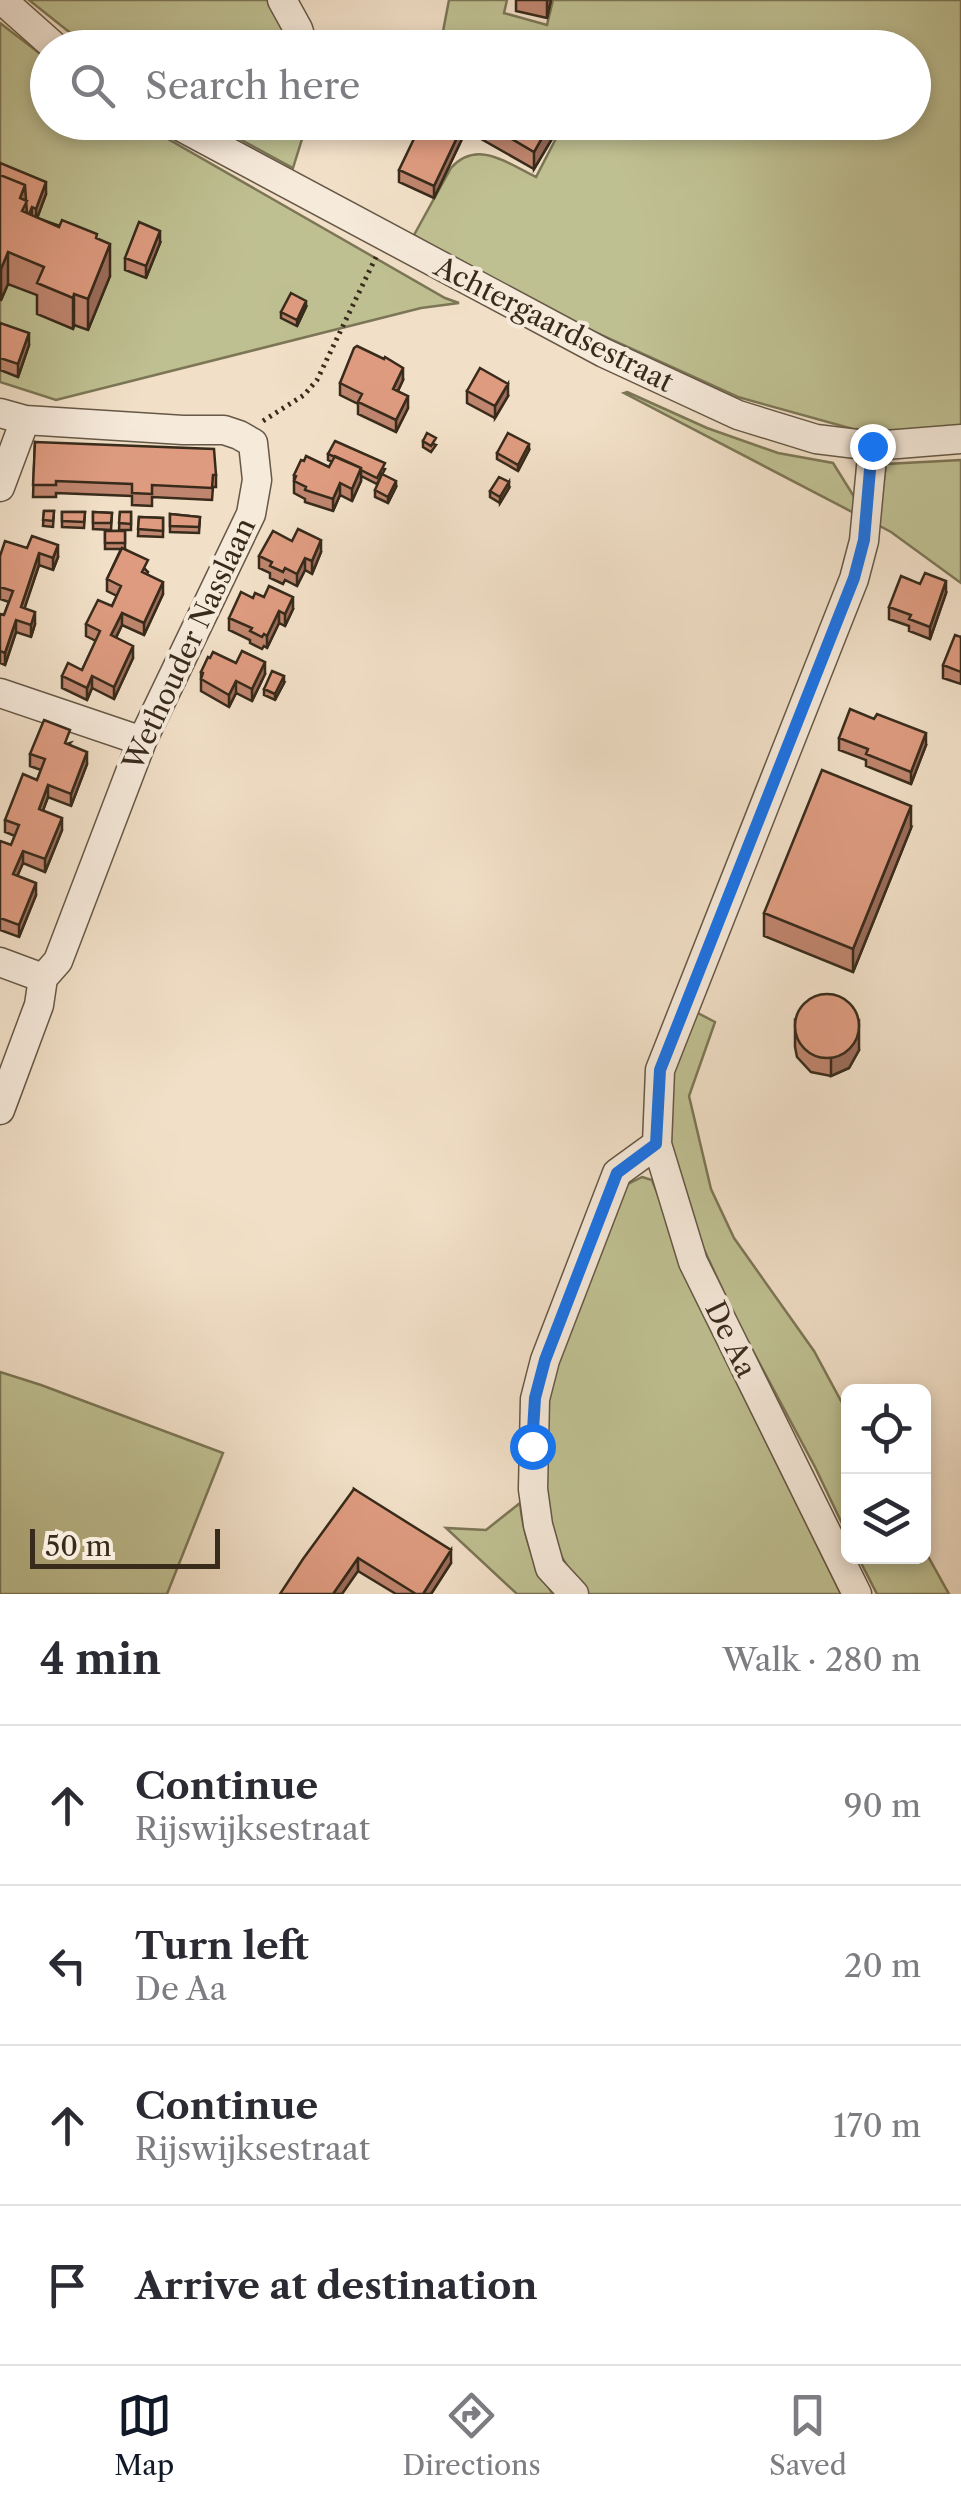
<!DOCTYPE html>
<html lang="en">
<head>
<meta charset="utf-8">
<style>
	:root { --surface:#fff; --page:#f2f2f3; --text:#2b2b33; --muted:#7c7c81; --line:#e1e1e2; --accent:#111827 }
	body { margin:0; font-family:"Libre Caslon Text",serif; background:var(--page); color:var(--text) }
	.controls { position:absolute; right:30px; bottom:30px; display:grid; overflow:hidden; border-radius:15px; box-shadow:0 5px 15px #0003 }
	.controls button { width:90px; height:90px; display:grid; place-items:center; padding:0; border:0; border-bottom:2px solid var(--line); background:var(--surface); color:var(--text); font:50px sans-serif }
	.scale { position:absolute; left:30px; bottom:25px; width:190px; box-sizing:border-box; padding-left:10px; border:5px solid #382b1b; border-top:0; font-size:28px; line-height:35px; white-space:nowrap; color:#382b1b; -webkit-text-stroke:8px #f6eadb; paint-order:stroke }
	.stop { position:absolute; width:30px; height:30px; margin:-22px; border:8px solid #1a73e8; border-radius:50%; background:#fff }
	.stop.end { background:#1a73e8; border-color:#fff; box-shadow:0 2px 10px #0008 }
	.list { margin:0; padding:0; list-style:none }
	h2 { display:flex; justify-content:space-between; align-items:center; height:130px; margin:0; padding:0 40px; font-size:42px }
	h2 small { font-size:32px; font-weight:400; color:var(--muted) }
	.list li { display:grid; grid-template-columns:65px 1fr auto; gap:30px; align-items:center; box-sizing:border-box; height:160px; padding:0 40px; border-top:2px solid var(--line) }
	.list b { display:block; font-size:38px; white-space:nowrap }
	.list p { margin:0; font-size:32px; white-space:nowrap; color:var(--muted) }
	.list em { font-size:32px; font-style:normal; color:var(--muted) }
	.icon { flex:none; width:55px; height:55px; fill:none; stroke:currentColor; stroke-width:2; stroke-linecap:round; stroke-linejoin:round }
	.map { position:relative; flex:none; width:961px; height:1594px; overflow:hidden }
	.search { position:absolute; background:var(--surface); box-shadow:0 5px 15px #0003; left:30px; right:30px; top:30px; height:110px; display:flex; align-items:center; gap:25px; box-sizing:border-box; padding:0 35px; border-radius:55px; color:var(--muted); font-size:38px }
	.sheet { height:770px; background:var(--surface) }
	nav { display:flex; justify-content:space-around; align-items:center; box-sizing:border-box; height:140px; border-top:2px solid var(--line); background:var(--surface); font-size:28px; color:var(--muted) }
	nav a { display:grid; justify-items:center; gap:5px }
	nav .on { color:var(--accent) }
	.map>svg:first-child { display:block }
</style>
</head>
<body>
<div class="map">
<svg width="961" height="1594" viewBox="0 0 961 1594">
	<rect width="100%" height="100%" fill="#f1dfc7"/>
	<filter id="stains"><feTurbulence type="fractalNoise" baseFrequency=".002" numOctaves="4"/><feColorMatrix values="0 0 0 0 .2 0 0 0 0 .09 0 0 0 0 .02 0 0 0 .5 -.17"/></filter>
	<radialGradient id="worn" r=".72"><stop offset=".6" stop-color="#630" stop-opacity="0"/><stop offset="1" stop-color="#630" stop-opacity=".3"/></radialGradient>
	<path fill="#bfc092" stroke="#7c7656" stroke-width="2.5" d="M29,0h243l24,47h-208z
		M449,0h58l-3,13 43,12 6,-25h408v430l-45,4 -63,-5 -115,-32 -212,-96 -112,-66 37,-67c26,-29 56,-5 85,9l28,-54 350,-1v-74l-474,-1z
		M0,23l47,36 1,63 92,1 305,175 14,5 -38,5 -365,92 -56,-18z
		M210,123h97l-14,45z
		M627,392l80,36 71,25 55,10 25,40 -2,11 -232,-121z
		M961,460v123l-70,-51 -13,-7 8,-61z
		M694,1011l21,11 -26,74 22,93 23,49 80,113 34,63v122l-33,-69 -78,-146 -47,-102 -19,-62 -4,-75z
		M642,1177l10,3 60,151 129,263h-257l-32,-53 -8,-46 5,-132 71,-175z
		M0,1372l41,13 182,68 -56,141h-167z
		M520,1503c3,31 14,65 33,91h-36l-71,-66 40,2z
		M924,1549l25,45h-72l-19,-37 66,-1z"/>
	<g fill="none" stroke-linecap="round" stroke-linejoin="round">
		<defs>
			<path id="minor" d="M2,0l54,48
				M282,0l16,29 6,19
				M172,122l432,231 134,62 78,24 57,7 88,-7
				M0,413l25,7 158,10h41l15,5 14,8 4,37 -6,34 -109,227 -84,220 -15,17 -43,-16
				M0,487l25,-67
				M0,693l142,48
				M0,1110l39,-105 4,-27
				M574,1594l-24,-26 -12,-43 -5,-36 2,-90 10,-39 72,-187 40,-29
				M857,1594l-164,-332 -36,-118 3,-74 194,-491 10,-38 9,-95"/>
		</defs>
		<use href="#minor" stroke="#665846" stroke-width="31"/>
		<path stroke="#382b1b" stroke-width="5" stroke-dasharray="2.5 5" stroke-linecap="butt" d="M263,421l41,-26 13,-15 59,-123"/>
		<use href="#minor" stroke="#f6eadb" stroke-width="28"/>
	</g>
	<path fill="#bf856e" stroke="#382b1b" stroke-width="2.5" d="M516,0h35l-4,18 -31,-7z
		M476,122h86l-28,47 -58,-33z
		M461,141l-27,57 -35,-16v-12z
		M0,163l46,31 -9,24 60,21 13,37 -22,54 -14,-5 -1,4 -36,-15v-19l-29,-11 -7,16h-1z
		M160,243l-14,35 -21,-8v-12z
		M306,307l-9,19 -16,-8v-6z
		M0,323l29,22 -11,32 -18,-7z
		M403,380l-5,11 10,17 -12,24 -38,-18v-10l-18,-9v-12z
		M467,391l41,5 -13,22 -28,-15z
		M423,441l13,4 -5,7 -8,-5z
		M35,442l181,33v12h-3l-1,13 -60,-3v9l-20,-1v-9l-76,-3v4h-23z
		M529,450l-11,21 -21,-12v-6z
		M328,454l57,15 -8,15 -16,-8v5l-9,20 -12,-6 -7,16 -28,-9v-3l-11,-6v-18l35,-8 3,-5 -4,-2z
		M396,487l-8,16 -13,-6v-7z
		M509,488l-9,15 -10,-6v-6z
		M44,511h10l-1,16 -10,-1z
		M62,512h23l-1,16 -22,-1z
		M93,512l19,1 -1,17 -18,-1z
		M120,512h11v18h-12z
		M170,514l30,3 -1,16 -29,-1z
		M139,517l24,1v19l-25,-1z
		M105,531h20v18l23,23 -1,2 16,20 -19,41 -22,-10 -6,13 17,20 -19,41 -22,-11 -5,12 -25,-12v-12l20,-6 14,-29 -10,-5v-12l26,-18 5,-10 -10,-5v-12l14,-30h-16z
		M292,541l29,11 -9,22 -7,-4 -8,16 -12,-6 -2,4 -13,-6v-5l-11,-5v-12z
		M27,548l31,9 -5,13 -14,-5 -15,43 11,16 -4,13 -15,-5 -11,33 -5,-2v-49l4,1 5,-13 -9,-3v-43z
		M946,593l-16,46 -21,-8v-5l-20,-7v-12z
		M253,598l40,11 -8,17 -6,-3 -12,25 -3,-2 -2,3 -12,-6v-3l-21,-10v-12z
		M961,637v47l-18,-6v-13z
		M236,663l29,11 -13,27 -16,-8 -7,14 -28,-16v-19z
		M284,683l-9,17 -11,-5v-6z
		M839,738l87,7 -15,39 -45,-18v-6l-27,-10z
		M70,743l-1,1 18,20 -16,42 -23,-9 -5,13 19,20 -17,42 -22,-9 -6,13 19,19 -17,42 -19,-7v-89l11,4 4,-9 -10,-4v-12l32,-40 4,-10 -11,-4v-12z
		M911,828l-58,144 -89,-36v-23z
		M795,1020l64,30 -10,18 -18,8 -20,-4 -14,-15 -2,-10z
		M354,1489l97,74 -20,31h-35l-38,-23z"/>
	<path fill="#9b6c5a" stroke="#382b1b" stroke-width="2.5" d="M547,0h4l-4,18z
		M551,122h11l-28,47v-17z
		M461,129v12l-27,57v-12z
		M46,182v12l-10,27v-12z
		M25,185l2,16 5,6v12l-10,24 -2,-45z
		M160,231v12l-14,35v-12z
		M110,244v32l-22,54v-31z
		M8,252v32l-7,16v-31z
		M74,294v31l-1,4v-31z
		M306,301v6l-9,19v-6z
		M29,333v12l-11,32v-13z
		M403,368v12l-10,21v-12z
		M508,384v12l-13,22v-12z
		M408,396v12l-12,24v-12z
		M529,444v6l-11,21v-6z
		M361,468v13l-9,20v-12z
		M396,481v6l-8,16v-6z
		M509,482v6l-9,15v-6z
		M340,483v12l-7,16v-12z
		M321,540v12l-9,22v-13z
		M58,545v12l-5,13v-12z
		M39,553v12l-18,54v-12z
		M305,558v12l-8,16v-12z
		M946,581v12l-16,46v-12z
		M163,582v12l-19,41v-12z
		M293,597v12l-8,17v-12z
		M279,611v12l-12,25v-12z
		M35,612v12l-4,13v-12z
		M122,613v12l-11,22v-12z
		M16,620v12l-11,33v-12z
		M133,646v12l-19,41v-12z
		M265,662v12l-13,27v-12z
		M92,676v12l-5,12v-12z
		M284,676v7l-9,17v-6z
		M236,681v12l-7,14v-12z
		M926,733v12l-15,39v-12z
		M87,752v12l-16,42v-12z
		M48,785v12l-9,24v-12z
		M911,806v22l-58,144v-23z
		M62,818v12l-17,42v-13z
		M23,851v12l-10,23v-12z
		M36,883v12l-17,42v-12z
		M859,1022v28l-10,18 -18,8v-18z
		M451,1550v13l-20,31h-8z
		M358,1558v13l-16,23h-9z"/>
	<path fill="#de9b80" stroke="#382b1b" stroke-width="2.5" d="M442,43l17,5h-18z
		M422,122h25l14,7 -27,57 -35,-16z
		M483,122h68l-17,30z
		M0,163l46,19 -10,27 -4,-2 -3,7 -2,-1 -2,-28 -25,-10z
		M0,175l25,10 -5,13 7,3 -5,10 37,16 3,-7 35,14 -1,4 14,6 -22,55 -14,-5 -1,4 -36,-15 7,-16 -36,-15 -7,17h-1z
		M139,222l21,9 -14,35 -21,-8z
		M291,293l15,8 -9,19 -16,-8z
		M0,323l29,10 -11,31 -18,-6z
		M357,346l27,13 1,-2 18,11 -10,21 15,7 -12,24 -38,-18 4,-8 -22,-11 14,-35z
		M480,368l28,16 -13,22 -28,-15z
		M427,433l9,5 -5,8 -8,-5z
		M508,433l21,11 -11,21 -21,-12z
		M335,441l50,22 -8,15 -16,-8v-2l-33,-14z
		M35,442l179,7 2,26h-3l-1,13 -60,-3v9l-20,-1v-9l-76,-3v4h-23z
		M306,456l23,11 6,-11 26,12 -9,21 -12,-6 -7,16 -28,-9 1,-3 -12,-6 2,-5 -2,-1 7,-15 3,1z
		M382,474l14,7 -8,16 -13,-7z
		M499,477l10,5 -9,15 -10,-6z
		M44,511h10l-1,10 -10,-1z
		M62,512h23l-1,10 -22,-1z
		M93,512l19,1 -1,10h-18z
		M120,512h11v12l-12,-1z
		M170,514l30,3 -1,10 -29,-1z
		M139,517l24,1v13l-25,-2z
		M298,529l23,11 -9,21 -7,-3 -8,16 -12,-6 -2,4 -13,-6 2,-4 -13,-6 14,-25 19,10z
		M105,531h20v12h-20z
		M32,536l26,9 -5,13 -14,-5 -18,54 14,5 -4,13 -15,-5 -11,33 -5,-2v-37l4,1 9,-24 -13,-4v-31l5,-15 22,7z
		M122,548l26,12 -6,12 21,10 -19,41 -22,-10 -11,22 22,11 -19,41 -22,-11 -5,12 -25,-12 6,-13 14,7 18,-39 -14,-7 12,-24 14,6 9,-20 -14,-7z
		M925,573l21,8 -16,46 -21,-8 2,-4 -22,-8 12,-31 19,8z
		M269,586l24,11 -8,17 -6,-3 -12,25 -3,-2 -2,3 -12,-6 2,-3 -23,-10 12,-26 12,6 2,-5 9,4z
		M955,635l6,2v35l-18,-7z
		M242,651l23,11 -13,27 -16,-8 -7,14 -28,-16 2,-6 -2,-1 7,-15 2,1 3,-6 23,11z
		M272,671l12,5 -9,18 -11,-5z
		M850,709l24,10 3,-5 49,19 -15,39 -45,-18 2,-5 -29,-11z
		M44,720l26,10 -5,13 22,9 -16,42 -23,-9 -9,24 23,9 -17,41 -22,-8 -10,23 23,9 -17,42 -19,-7v-77l11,4 8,-20 -14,-5 18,-46 14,6 8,-21 -15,-5z
		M822,770l89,36 -58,143 -89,-36z
		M795 1026a32 32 0 1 1 64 0a32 32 0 1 1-64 0Z
		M354,1489l97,61 -28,44h-7l-58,-36 -25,36h-53l23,-35z"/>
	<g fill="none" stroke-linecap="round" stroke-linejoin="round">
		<path stroke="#1a73e8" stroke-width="12" d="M532,1446l3,-48 10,-38 72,-187 39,-29 4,-74 194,-492 10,-38 8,-94"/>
	</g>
	<g text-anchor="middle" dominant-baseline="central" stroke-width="8" stroke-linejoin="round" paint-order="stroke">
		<g font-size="28" fill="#382b1b" stroke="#f6eadb">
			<text transform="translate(554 324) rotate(27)">Achtergaardsestraat</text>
			<text transform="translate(189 644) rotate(-65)">Wethouder Nasslaan</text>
			<text transform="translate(731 1339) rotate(64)">De Aa</text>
		</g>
	</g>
	<rect width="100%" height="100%" filter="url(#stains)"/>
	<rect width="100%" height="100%" fill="url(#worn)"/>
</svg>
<div class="controls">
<button><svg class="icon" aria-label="locate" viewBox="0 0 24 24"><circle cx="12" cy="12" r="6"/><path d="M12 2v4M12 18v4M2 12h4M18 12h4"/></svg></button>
<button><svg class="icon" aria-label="layers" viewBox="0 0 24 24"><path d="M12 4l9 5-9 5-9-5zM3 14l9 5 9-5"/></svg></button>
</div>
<div class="scale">50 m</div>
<div class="stop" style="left:532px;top:1446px"></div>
<div class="stop end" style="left:872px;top:446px"></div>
<div class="search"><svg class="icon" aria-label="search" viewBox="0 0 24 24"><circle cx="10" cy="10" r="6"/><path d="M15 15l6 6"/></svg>Search here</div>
</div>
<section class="sheet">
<h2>4 min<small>Walk · 280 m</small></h2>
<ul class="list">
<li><svg class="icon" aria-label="ahead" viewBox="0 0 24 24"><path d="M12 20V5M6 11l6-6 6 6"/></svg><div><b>Continue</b><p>Rijswijksestraat</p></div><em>90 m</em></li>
<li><svg class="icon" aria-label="left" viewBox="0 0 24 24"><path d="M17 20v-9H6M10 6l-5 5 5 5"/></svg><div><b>Turn left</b><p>De Aa</p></div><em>20 m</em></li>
<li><svg class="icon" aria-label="ahead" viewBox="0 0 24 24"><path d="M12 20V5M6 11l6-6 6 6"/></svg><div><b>Continue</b><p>Rijswijksestraat</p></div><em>170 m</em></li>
<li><svg class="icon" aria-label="arrive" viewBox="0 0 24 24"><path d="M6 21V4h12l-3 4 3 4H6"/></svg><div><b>Arrive at destination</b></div></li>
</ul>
</section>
<nav>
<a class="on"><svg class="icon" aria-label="map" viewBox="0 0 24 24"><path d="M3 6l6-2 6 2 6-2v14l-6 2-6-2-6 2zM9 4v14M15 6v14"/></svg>Map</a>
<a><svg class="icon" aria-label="directions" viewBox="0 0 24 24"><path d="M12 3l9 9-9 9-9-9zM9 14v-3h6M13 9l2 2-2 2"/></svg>Directions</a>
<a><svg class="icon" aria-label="saved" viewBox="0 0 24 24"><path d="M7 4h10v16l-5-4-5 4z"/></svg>Saved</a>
</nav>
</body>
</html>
